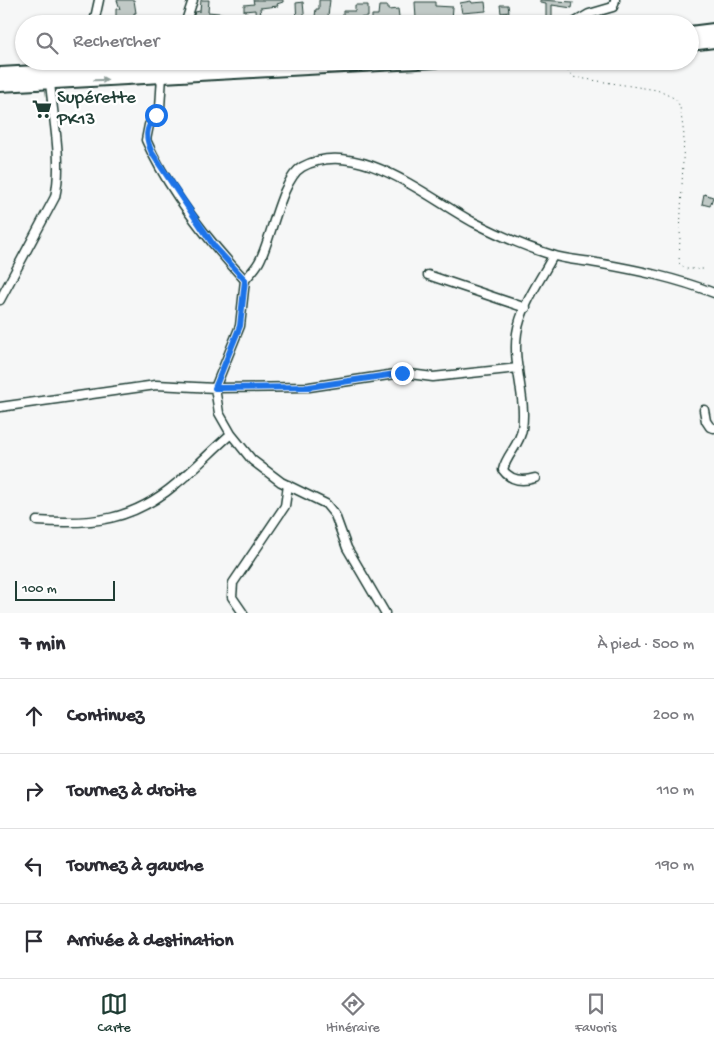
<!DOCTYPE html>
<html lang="fr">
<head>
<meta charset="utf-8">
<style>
	:root { --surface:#fff; --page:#f7f7f7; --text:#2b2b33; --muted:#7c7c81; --line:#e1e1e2; --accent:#1f3d34 }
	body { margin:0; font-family:"Gochi Hand",sans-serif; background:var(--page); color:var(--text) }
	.scale { position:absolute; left:15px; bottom:12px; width:100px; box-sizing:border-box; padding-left:5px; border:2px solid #1f3d34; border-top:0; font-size:14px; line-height:18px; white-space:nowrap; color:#1f3d34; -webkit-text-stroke:4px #fff; paint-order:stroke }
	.stop { position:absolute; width:15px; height:15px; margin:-11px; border:4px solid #1a73e8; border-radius:50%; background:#fff }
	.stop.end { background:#1a73e8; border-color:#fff; box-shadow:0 1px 5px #0008 }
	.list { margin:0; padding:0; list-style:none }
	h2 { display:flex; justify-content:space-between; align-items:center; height:65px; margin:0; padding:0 20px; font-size:21px }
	h2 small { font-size:16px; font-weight:400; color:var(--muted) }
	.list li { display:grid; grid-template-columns:32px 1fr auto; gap:15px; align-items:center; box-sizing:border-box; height:75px; padding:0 20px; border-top:1px solid var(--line) }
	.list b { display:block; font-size:19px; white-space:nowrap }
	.list em { font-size:16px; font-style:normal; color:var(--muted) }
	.icon { flex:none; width:28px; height:28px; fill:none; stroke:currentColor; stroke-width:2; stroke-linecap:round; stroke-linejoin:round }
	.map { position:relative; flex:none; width:714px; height:613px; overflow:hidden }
	.search { position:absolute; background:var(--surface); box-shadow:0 1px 4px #0004; left:15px; right:15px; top:15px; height:55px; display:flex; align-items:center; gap:12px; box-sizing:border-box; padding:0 18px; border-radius:28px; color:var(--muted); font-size:19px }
	.sheet { height:365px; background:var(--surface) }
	nav { display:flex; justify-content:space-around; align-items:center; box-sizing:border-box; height:70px; border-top:1px solid var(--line); background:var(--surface); font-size:14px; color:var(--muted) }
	nav a { display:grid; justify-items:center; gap:2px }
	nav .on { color:var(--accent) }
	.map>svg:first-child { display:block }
</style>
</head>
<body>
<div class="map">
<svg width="714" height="613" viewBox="0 0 714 613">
	<rect width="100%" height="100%" fill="#f6f7f7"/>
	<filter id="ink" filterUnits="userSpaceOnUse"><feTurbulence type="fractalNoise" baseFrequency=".02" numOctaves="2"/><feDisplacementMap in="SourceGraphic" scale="10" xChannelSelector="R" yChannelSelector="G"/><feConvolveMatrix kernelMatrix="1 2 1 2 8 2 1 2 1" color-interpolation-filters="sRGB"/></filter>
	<g filter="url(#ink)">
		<path fill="#c0c9c6" stroke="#1f3d34" d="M117,0h17l2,13h-2v11h-18v-15h4z
			M201,0h8l-1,12 20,2 -2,10 -30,-2 -5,2 4,-12 5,-1z
			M253,0h30v2l-6,2 1,2 -18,2 2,15h-6l-1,-13 -11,1v-6l10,-1z
			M319,0h11l-3,24h-13l2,-15h3z
			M540,0l33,2 -1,6 -20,-3v13h-6v-14l-6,-1z
			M471,1l1,2 13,-1 1,9 -24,2 -2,-10z
			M303,2l2,22h-8l-1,-21z
			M415,2h20v4l18,1 -1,13h-10v-3l-26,2z
			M355,5h13v12l-25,2v-8h12z
			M500,5h8l1,7 -8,1z
			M379,6h9v4l10,-1 2,15h-28v-9h6z
			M704,194l9,3 -3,9 -8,-2z"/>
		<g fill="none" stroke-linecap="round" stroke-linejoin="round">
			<defs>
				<path id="minor" d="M91,24l4,-6 4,-18
					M185,24l8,-24
					M572,24l17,-10 24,-7 2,-7
					M40,72l1,-11
					M162,76l-2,32 -11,17 -3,15c23,52 61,99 99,140l-5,46 -25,62 4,25 12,21 21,26 29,22 45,22 9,11 12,33 38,65
					M428,275l98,33
					M245,280c4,-5 10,-11 14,-18 12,-21 22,-83 43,-95 55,-31 127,32 173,56 24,12 51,24 77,32 14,5 30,5 45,8 40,7 79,15 117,30
					M0,300l55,-103c8,-36 -2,-78 -5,-115
					M0,407l156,-22 59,3 94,-1 93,-14 31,4 85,-9
					M704,410l2,11 4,6 4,1
					M535,478c-13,4 -24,3 -32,-8 3,-15 17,-25 19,-41 5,-32 -10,-64 -5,-96 4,-27 24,-54 36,-77
					M37,521c55,4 96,0 140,-38 19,-15 35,-33 54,-49
					M243,613l-11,-16 1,-14 52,-77 3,-21"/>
				<path id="trunk" d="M690,33l24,-3
					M690,44l24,-3
					M0,74l232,-13
					M0,85l435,-24"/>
			</defs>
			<use href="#minor" stroke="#1f3d34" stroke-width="11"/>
			<use href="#trunk" stroke="#1f3d34" stroke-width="16"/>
			<path stroke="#1f3d34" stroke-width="1" stroke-dasharray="1 4" stroke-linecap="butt" d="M566,61l1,9 5,7 85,13 19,9 4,8 4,28 -5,128 7,6h19"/>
			<use href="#minor" stroke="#fff" stroke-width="8"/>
			<use href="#trunk" stroke="#fff" stroke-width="12"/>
		</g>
		<defs><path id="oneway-solid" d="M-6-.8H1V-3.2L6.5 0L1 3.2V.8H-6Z" transform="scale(1.25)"/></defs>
		<use fill="#8f9e9a" href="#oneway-solid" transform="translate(101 80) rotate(-2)"/>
	</g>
	<g fill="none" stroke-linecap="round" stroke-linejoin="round" filter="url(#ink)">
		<path stroke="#1a73e8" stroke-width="6" d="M156,115c-11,14 -11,22 -4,38l62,93 31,34 -5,46 -25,62 94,-1 93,-14"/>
	</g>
	<defs>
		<symbol id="supermarket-bare" viewBox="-9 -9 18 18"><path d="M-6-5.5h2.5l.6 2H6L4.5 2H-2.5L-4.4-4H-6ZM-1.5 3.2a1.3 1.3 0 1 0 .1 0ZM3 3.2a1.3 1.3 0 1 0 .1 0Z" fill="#1f3d34" stroke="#fff" stroke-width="2.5" paint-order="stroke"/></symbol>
	</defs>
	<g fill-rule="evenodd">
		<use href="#supermarket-bare" x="28" y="95" width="28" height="28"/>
	</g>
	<g text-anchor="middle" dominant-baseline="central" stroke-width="5" stroke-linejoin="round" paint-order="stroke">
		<g font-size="19" fill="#1f3d34" stroke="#fff" text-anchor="start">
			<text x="57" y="98">Supérette<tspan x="57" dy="22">PK13</tspan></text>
		</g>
	</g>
</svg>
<div class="scale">100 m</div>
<div class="stop" style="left:156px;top:115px"></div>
<div class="stop end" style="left:402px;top:373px"></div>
<div class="search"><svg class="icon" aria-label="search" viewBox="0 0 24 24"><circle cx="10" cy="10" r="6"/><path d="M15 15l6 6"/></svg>Rechercher</div>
</div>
<section class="sheet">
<h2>7 min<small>À pied · 500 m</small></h2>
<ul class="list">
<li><svg class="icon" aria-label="ahead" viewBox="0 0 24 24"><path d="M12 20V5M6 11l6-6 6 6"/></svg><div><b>Continuez</b></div><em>200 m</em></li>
<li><svg class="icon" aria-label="right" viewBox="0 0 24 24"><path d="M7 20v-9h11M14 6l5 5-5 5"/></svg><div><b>Tournez à droite</b></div><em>110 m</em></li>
<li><svg class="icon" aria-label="left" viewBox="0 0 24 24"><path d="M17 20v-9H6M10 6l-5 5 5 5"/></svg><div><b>Tournez à gauche</b></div><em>190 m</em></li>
<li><svg class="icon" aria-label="arrive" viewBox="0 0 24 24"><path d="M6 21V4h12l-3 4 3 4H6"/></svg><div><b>Arrivée à destination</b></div></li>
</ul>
</section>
<nav>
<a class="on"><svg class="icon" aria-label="map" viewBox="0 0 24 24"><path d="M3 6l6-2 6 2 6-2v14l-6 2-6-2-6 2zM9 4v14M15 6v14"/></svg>Carte</a>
<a><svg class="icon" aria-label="directions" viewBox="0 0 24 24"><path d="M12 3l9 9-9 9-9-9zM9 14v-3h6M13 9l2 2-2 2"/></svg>Itinéraire</a>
<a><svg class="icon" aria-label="saved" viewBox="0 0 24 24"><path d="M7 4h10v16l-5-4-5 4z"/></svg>Favoris</a>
</nav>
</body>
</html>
